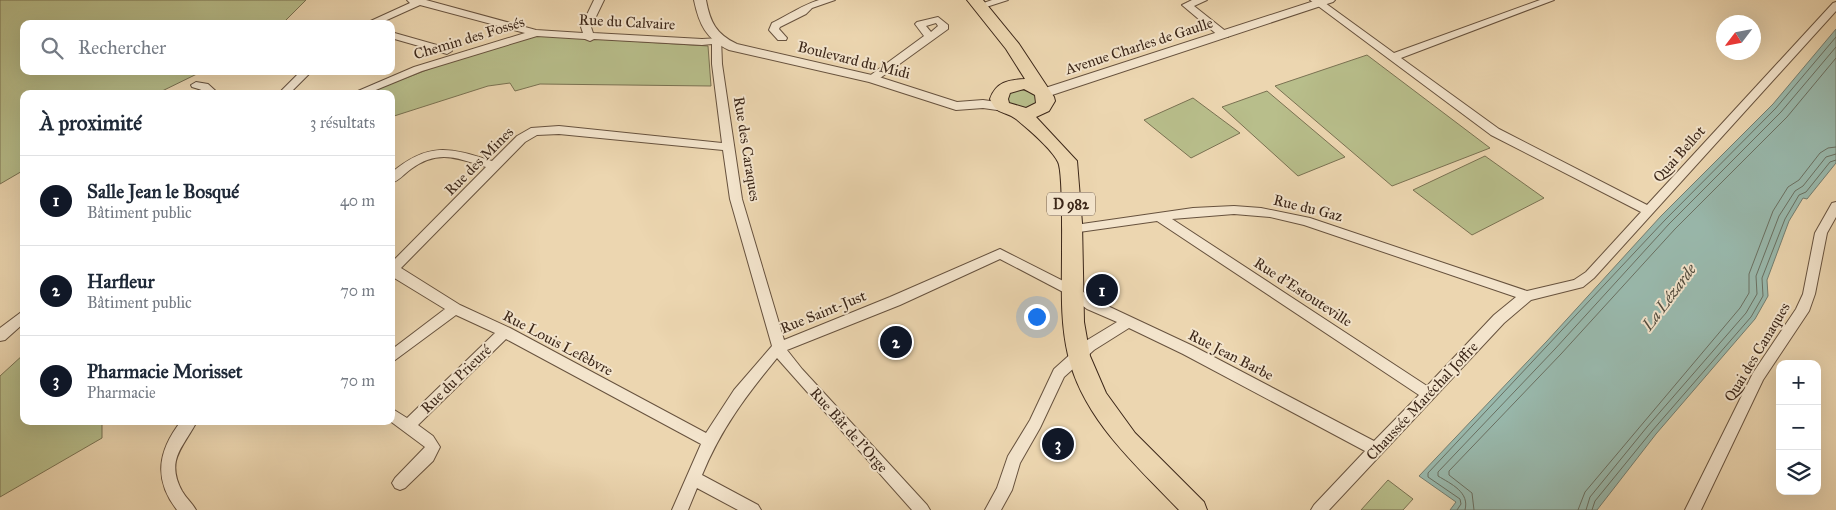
<!DOCTYPE html>
<html lang="fr">
<head>
<meta charset="utf-8">
<style>
	:root { --surface:#fff; --page:#f2f2f3; --text:#1f2937; --muted:#747a83; --line:#e0e1e3; --accent:#111827 }
	body { margin:0; font-family:"IM FELL Great Primer",serif; background:var(--page); color:var(--text) }
	.controls { position:absolute; right:15px; bottom:15px; display:grid; overflow:hidden; border-radius:10px; box-shadow:0 5px 20px #0002 }
	.controls button { width:45px; height:45px; display:grid; place-items:center; padding:0; border:0; border-bottom:1px solid var(--line); background:var(--surface); color:var(--text); font:25px sans-serif }
	.compass { position:absolute; left:1716px; top:15px; width:45px; height:45px; border-radius:50%; background:var(--surface); box-shadow:0 5px 20px #0002; rotate:238deg }
	.you { position:absolute; left:1036px; top:316px; width:18px; height:18px; margin:-12px; border:4px solid #fff; border-radius:50%; background:#1a73e8; box-shadow:0 0 0 8px #1a73e833 }
	.badge { display:grid; place-items:center; width:32px; height:32px; border-radius:50%; background:var(--accent); color:#fff; font-size:16px; font-weight:700 }
	.pin { position:absolute; translate:-50% -50%; border:2px solid #fff; box-shadow:0 1px 5px #0006 }
	.list { margin:0; padding:0; list-style:none }
	h2 { display:flex; justify-content:space-between; align-items:center; height:65px; margin:0; padding:0 20px; font-size:21px }
	h2 small { font-size:16px; font-weight:400; color:var(--muted) }
	.list li { display:grid; grid-template-columns:32px 1fr auto; gap:15px; align-items:center; box-sizing:border-box; height:90px; padding:0 20px; border-top:1px solid var(--line) }
	.list b { display:block; font-size:19px; white-space:nowrap }
	.list p { margin:0; font-size:16px; white-space:nowrap; color:var(--muted) }
	.list em { font-size:16px; font-style:normal; color:var(--muted) }
	.icon { flex:none; width:28px; height:28px; fill:none; stroke:currentColor; stroke-width:2; stroke-linecap:round; stroke-linejoin:round }
	.map { position:relative; flex:none; width:1836px; height:510px; overflow:hidden }
	.search { position:absolute; background:var(--surface); box-shadow:0 5px 20px #0002; left:20px; top:20px; width:375px; height:55px; display:flex; align-items:center; gap:12px; box-sizing:border-box; padding:0 18px; border-radius:10px; color:var(--muted); font-size:19px }
	.panel { position:absolute; background:var(--surface); box-shadow:0 5px 20px #0002; left:20px; top:90px; width:375px; height:335px; border-radius:10px }
	.map>svg:first-child { display:block }
</style>
</head>
<body>
<div class="map">
<svg width="1836" height="510" viewBox="0 0 1836 510">
	<rect width="100%" height="100%" fill="#ecd6b0"/>
	<filter id="stains"><feTurbulence type="fractalNoise" baseFrequency=".004" numOctaves="4"/><feColorMatrix values="0 0 0 0 .2 0 0 0 0 .09 0 0 0 0 .02 0 0 0 .5 -.17"/></filter>
	<radialGradient id="worn" r=".72"><stop offset=".6" stop-color="#630" stop-opacity="0"/><stop offset="1" stop-color="#630" stop-opacity=".3"/></radialGradient>
	<path fill="#b8be8b" stroke="#7a7252" d="M0,0h306l-24,24h-258v47h179l-47,23h-132v76l-24,14z
		M535,35l173,11 3,40 -171,-2 -25,7 -5,-8 -22,3 -97,31v-23h-27l81,-31z
		M1367,55l123,93 -98,38 -117,-100z
		M1018,89l17,4 5,7 -9,9 -18,-1 -7,-7 2,-7z
		M1267,91l78,66 -47,19 -76,-69z
		M1193,98l47,35 -49,25 -47,-38z
		M1485,156l59,42 -72,37 -59,-45z
		M24,354v67h78v17l-102,59v-121z
		M1388,480l25,19 -10,11h-42z"/>
	<path fill="#99b9ad" stroke="#737e71" d="M1836,29v134l-29,36 -4,-1 -14,23 -22,59 1,16 -13,23 -99,115 -59,76h-147l6,-8 -37,-26 128,-135 114,-125 112,-112z"/>
	<g fill="none" stroke-linecap="round" stroke-linejoin="round">
		<path stroke="#6a7062" stroke-width="1" d="M1457,510l4,-6 -1,-5 -32,-22v-4l237,-253 111,-112 60,-71
			M1465,510c5,-18 -14,-26 -27,-34v-4l117,-123 114,-125 112,-112 55,-65
			M1474,510l-2,-17 -23,-18v-4l112,-117 114,-125 112,-112 49,-59
			M1578,510l7,-18 155,-184 9,-15v-19l24,-63 15,-24 11,-7 21,-27 8,-5 8,-1
			M1586,510l4,-13 57,-70 99,-114 11,-19 -1,-18 23,-60 16,-25 8,-5 23,-29 10,-3
			M1592,510l3,-9 57,-70 99,-114 12,-21 -1,-18 23,-59 14,-24 7,-3 24,-30 6,-2"/>
		<defs>
			<path id="minor" d="M407,0h19l110,30 47,3 -2,-6 13,-27h10l-13,27 2,6 109,6 19,-1 1,26 20,135 42,141 106,-43 110,-48 77,39 20,13 96,45 181,95 45,-46 -262,-174 -85,12 -6,-4 2,-3 125,-18 41,-2 27,2 49,10 217,73 47,-11 12,-8 55,-60 -150,-77 -181,-135h11l73,53 146,-53h14l-153,58 98,71 148,76 186,-202 3,-1v9l-242,267 -11,9 -52,13 -27,23 -175,187h-18l3,-5 51,-54 -182,-97 -54,-26 -35,22 -30,27 -24,51 -20,35 -8,27 -11,20h-16l12,-22 11,-32 22,-36 24,-51 30,-27 33,-20 -30,-13 -20,-15 -67,-35 -100,46 -113,45 15,19 125,136 3,5h-18l-135,-152c-32,39 -56,71 -75,117l56,30 3,5h-23l-41,-22 -9,22h-16l29,-66 -195,-105 -88,86 15,11 7,11 -7,14 -28,27 -5,2 -5,-2 -3,-5 3,-5 30,-31 -35,-26 1,-13 16,10 88,-85 -39,-18 -65,48v-13l54,-41 -54,-33v-13l95,-96c-29,-9 -48,-18 -75,2 -7,5 -12,12 -20,14v-10c37,-31 58,-26 101,-12l25,-25 14,-8 28,-2 163,17 -10,-79v-20l-10,1 -108,-6 -4,2 -5,-2 -48,-3 -115,35 -56,23h-15l63,-27 111,-34 -105,-28 -42,19h-14l46,-21zM559,134l164,16 7,49 42,147 -38,44 -28,43 -196,-105 -50,-23 -59,-37 124,-126 12,-7zM1234,214l36,3 34,8 212,72 -22,18 -67,71 -255,-167z
				M819,0h16l-23,8 -6,6 -26,13 -1,2 8,9 -1,2h-8l-9,-10 3,-7c16,-8 31,-18 47,-23z
				M992,0h16l-28,9 -5,-3z
				M1192,0h15l-13,6 34,27v4h-8l-38,-32z
				M938,17l10,8v4l-72,52h-8v-4l56,-41 -9,-12 2,-2zM936,23l2,3 -7,6 -5,-6z
				M391,32l60,17 1,2 -5,3 -56,-16z
				M301,71h11l-23,23h-11z
				M196,82l12,2 11,10c-12,0 -15,-4 -27,-7l-1,-2z
				M1836,202v15l-9,16 -12,61 -6,17 -46,69 -62,130h-16l68,-137 43,-64 7,-15 12,-61 17,-30z
				M24,310v13l-19,17 -5,1v-13z
				M181,421h16c-13,26 -32,38 -15,70 4,7 10,12 14,19h-19c-24,-31 -19,-59 4,-89z"/>
			<path id="tertiary" d="M694,0h12c4,22 10,34 31,44l139,32 81,26 26,-2 21,3 6,4 -6,4 -21,-3 -27,2 -87,-28 -140,-32c-23,-11 -30,-26 -35,-50z
				M1317,0h18l-2,2 -284,94 -5,1 -6,-4 1,-3z"/>
			<path id="primary" d="M967,0h16l36,44 35,53 1,4 -6,10 -13,6 41,44 5,62 2,99 6,34 16,37 29,40 69,69 3,8h-28c-44,-46 -96,-91 -111,-155 -8,-34 -6,-68 -6,-102 0,-15 1,-82 -4,-91 -7,-14 -30,-33 -42,-43 -12,-9 -19,-3 -26,-20 6,-17 18,-19 35,-20l-19,-30zM1024,89l11,6 1,8 -10,5 -17,-5 -1,-4 2,-6z"/>
		</defs>
		<use href="#minor" stroke="#67523e" stroke-width="2"/>
		<use href="#tertiary" stroke="#67523e" stroke-width="2"/>
		<use href="#primary" stroke="#3b2618" stroke-width="2"/>
		<use href="#minor" fill="#f3e4cc" fill-rule="evenodd"/>
		<use href="#tertiary" fill="#f3e4cc" fill-rule="evenodd"/>
		<use href="#primary" fill="#ecd6b0" fill-rule="evenodd"/>
	</g>
	<g text-anchor="middle" dominant-baseline="central" stroke-width="4" stroke-linejoin="round" paint-order="stroke">
		<rect fill="#f3e4cc" stroke="#725f4e" stroke-width="1" x="1047" y="192.5" width="48" height="23" rx="4"/>
		<g font-size="14" font-weight="bold" fill="#3b2618">
			<text x="1071" y="204">D 982</text>
		</g>
		<g font-size="15" fill="#3b2618" stroke="#f3e4cc">
			<text transform="translate(627 22) rotate(3)">Rue du Calvaire</text>
			<text transform="translate(469 38) rotate(-17)">Chemin des Fossés</text>
			<text transform="translate(1139 46) rotate(-18)">Avenue Charles de Gaulle</text>
			<text transform="translate(854 60) rotate(14)">Boulevard du Midi</text>
			<text transform="translate(747 149) rotate(81)">Rue des Caraques</text>
			<text transform="translate(1679 154) rotate(-48)">Quai Bellot</text>
			<text transform="translate(479 161) rotate(-45)">Rue des Mines</text>
			<text transform="translate(1308 208) rotate(14)">Rue du Gaz</text>
			<text transform="translate(1303 292) rotate(33)">Rue d'Estouteville</text>
			<text transform="translate(823 312) rotate(-22)">Rue Saint-Just</text>
			<text transform="translate(558 343) rotate(28)">Rue Louis Lefèbvre</text>
			<text transform="translate(1757 352) rotate(-59)">Quai des Canaques</text>
			<text transform="translate(1231 355) rotate(27)">Rue Jean Barbe</text>
			<text transform="translate(456 379) rotate(-44)">Rue du Prieuré</text>
			<text transform="translate(1422 401) rotate(-47)">Chaussée Maréchal Joffre</text>
			<text transform="translate(849 430) rotate(48)">Rue Bât de l'Orge</text>
		</g>
		<g font-size="16" font-style="italic" fill="#524b3d" stroke="#f3e4cc">
			<text transform="translate(1669 297) rotate(-53)">La Lézarde</text>
		</g>
	</g>
	<rect width="100%" height="100%" filter="url(#stains)"/>
	<rect width="100%" height="100%" fill="url(#worn)"/>
</svg>
<div class="controls">
<button>+</button>
<button>−</button>
<button><svg class="icon" aria-label="layers" viewBox="0 0 24 24"><path d="M12 4l9 5-9 5-9-5zM3 14l9 5 9-5"/></svg></button>
</div>
<svg class="compass" viewBox="-18 -18 36 36"><path d="M0-13l5 13h-10z" fill="#e53935"/><path d="M0 13l5-13h-10z" fill="#747a83"/></svg>
<div class="you"></div>
<div class="pin badge" style="left:1102px;top:290px">1</div>
<div class="pin badge" style="left:896px;top:342px">2</div>
<div class="pin badge" style="left:1058px;top:444px">3</div>
<div class="search"><svg class="icon" aria-label="search" viewBox="0 0 24 24"><circle cx="10" cy="10" r="6"/><path d="M15 15l6 6"/></svg>Rechercher</div>
<section class="panel">
<h2>À proximité<small>3 résultats</small></h2>
<ul class="list">
<li><span class="badge">1</span><div><b>Salle Jean le Bosqué</b><p>Bâtiment public</p></div><em>40 m</em></li>
<li><span class="badge">2</span><div><b>Harfleur</b><p>Bâtiment public</p></div><em>70 m</em></li>
<li><span class="badge">3</span><div><b>Pharmacie Morisset</b><p>Pharmacie</p></div><em>70 m</em></li>
</ul>
</section>
</div>
</body>
</html>
